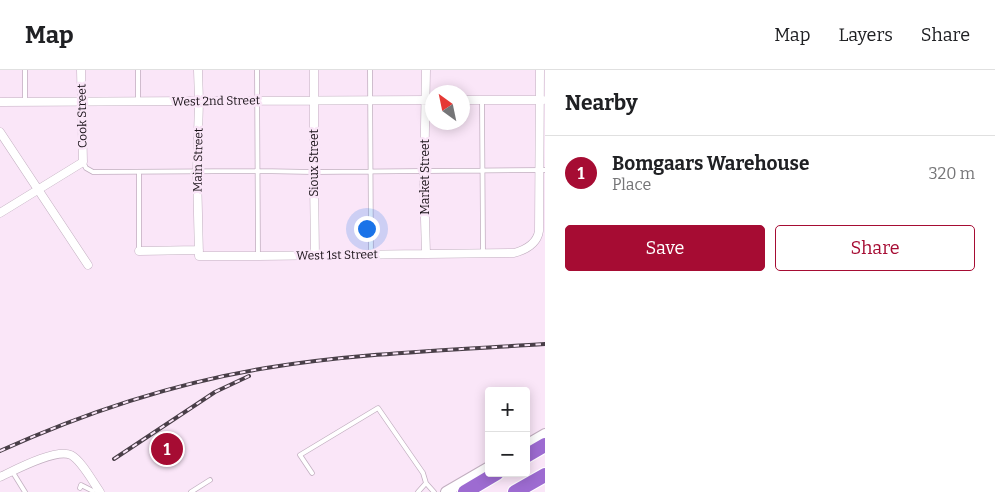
<!DOCTYPE html>
<html lang="en">
<head>
<meta charset="utf-8">
<style>
	:root { --surface:#fff; --page:#f2f2f2; --text:#202124; --muted:#757577; --line:#e0e0e0; --accent:#a60c33 }
	body { margin:0; font-family:Bitter,serif; background:var(--page); color:var(--text) }
	.controls { position:absolute; right:15px; bottom:15px; display:grid; overflow:hidden; border-radius:5px; box-shadow:0 2px 12px #0003 }
	.controls button { width:45px; height:45px; display:grid; place-items:center; padding:0; border:0; border-bottom:1px solid var(--line); background:var(--surface); color:var(--text); font:25px sans-serif }
	.compass { position:absolute; left:425px; top:15px; width:45px; height:45px; border-radius:50%; background:var(--surface); box-shadow:0 2px 12px #0003; rotate:327deg }
	.you { position:absolute; left:366px; top:158px; width:18px; height:18px; margin:-12px; border:4px solid #fff; border-radius:50%; background:#1a73e8; box-shadow:0 0 0 8px #1a73e833 }
	.badge { display:grid; place-items:center; width:32px; height:32px; border-radius:50%; background:var(--accent); color:#fff; font-size:16px; font-weight:700 }
	.pin { position:absolute; translate:-50% -50%; border:2px solid #fff; box-shadow:0 1px 5px #0006 }
	.list { margin:0; padding:0; list-style:none }
	h2 { display:flex; justify-content:space-between; align-items:center; height:65px; margin:0; padding:0 20px; font-size:21px }
	h2 small { font-size:16px; font-weight:400; color:var(--muted) }
	.list li { display:grid; grid-template-columns:32px 1fr auto; gap:15px; align-items:center; box-sizing:border-box; height:75px; padding:0 20px; border-top:1px solid var(--line) }
	.list b { display:block; font-size:19px; white-space:nowrap }
	.list p { margin:0; font-size:16px; white-space:nowrap; color:var(--muted) }
	.list em { font-size:16px; font-style:normal; color:var(--muted) }
	.actions { display:flex; gap:10px; padding:15px 20px }
	.actions a { flex:1; padding:11px 0; border:1px solid var(--accent); border-radius:5px; text-align:center; font-size:18px; color:var(--accent) }
	.actions .main { background:var(--accent); color:#fff }
	.map { position:relative; flex:none; width:545px; height:422px; overflow:hidden }
	header { display:flex; align-items:center; gap:30px; box-sizing:border-box; height:70px; padding:0 25px; background:var(--surface); border-bottom:1px solid var(--line) }
	header strong { font-size:24px }
	nav { display:flex; gap:28px; margin-inline-start:auto; font-size:18px }
	main { display:flex }
	aside { flex:1; background:var(--surface) }
	.map>svg:first-child { display:block }
</style>
</head>
<body>
<header>
<strong>Map</strong>
<nav><a>Map</a><a>Layers</a><a>Share</a></nav>
</header>
<main>
<div class="map">
<svg width="545" height="422" viewBox="0 0 545 422">
	<rect width="100%" height="100%" fill="#fae6f8"/>
	<g fill="none" stroke-linecap="round" stroke-linejoin="round">
		<defs>
			<path id="lane" d="M138,0v32
				M257,0l1,185
				M370,0l1,185
				M482,30l1,152
				M25,32v-32
				M83,92l3,6 7,4 165,-1 56,1 231,-2
				M139,181v-79
				M12,401l13,21
				M312,403l-12,-18 78,-47 45,65 3,10 -8,9
				M426,413l8,9
				M80,418l1,-3 12,6
				M191,422l19,-12"/>
			<path id="street" d="M198,0l1,31 -2,71 2,84h59l256,-3c11,-3 23,-9 25,-22l1,-161
				M314,0v108l1,78
				M426,0l-2,114 2,70
				M462,30h81
				M0,32l432,-2
				M0,62l88,133
				M0,143l83,-51 -2,-92
				M139,181l60,-1
				M0,407c15,-7 56,-29 71,-22 10,5 22,27 29,37"/>
			<path id="secondary" d="M526,375l19,-11
				M446,422l43,-25"/>
			<path id="highway" d="M526,386l19,-11
				M465,422l32,-19
				M515,422l30,-17"/>
		</defs>
		<use href="#lane" stroke="#c2afc0" stroke-width="5.5"/>
		<use href="#street" stroke="#c2afc0" stroke-width="9"/>
		<use href="#secondary" stroke="#c2afc0" stroke-width="12"/>
		<use href="#highway" stroke="#fff" stroke-width="16"/>
		<use href="#lane" stroke="#fff" stroke-width="4"/>
		<use href="#street" stroke="#fff" stroke-width="8"/>
		<use href="#secondary" stroke="#fff" stroke-width="10"/>
		<use href="#highway" stroke="#9d6bd1" stroke-width="14"/>
		<defs>
			<path id="rail" d="M0,381c84,-38 175,-68 266,-83 92,-15 186,-18 279,-24
				M114,389l101,-67 34,-16"/>
		</defs>
		<use href="#rail" stroke="#493f48" stroke-width="4"/>
		<use href="#rail" stroke="#fae6f8" stroke-width="2" stroke-dasharray="5.5" stroke-linecap="butt"/>
	</g>
	<g text-anchor="middle" dominant-baseline="central" stroke-width="5" stroke-linejoin="round" paint-order="stroke">
		<g font-size="12" fill="#171016" stroke="#fae6f8">
			<text transform="translate(216 31) rotate(-1)">West 2nd Street</text>
			<text transform="translate(82 46) rotate(-91)">Cook Street</text>
			<text transform="translate(198 90) rotate(-89)">Main Street</text>
			<text transform="translate(314 93) rotate(-90)">Sioux Street</text>
			<text transform="translate(425 107) rotate(-90)">Market Street</text>
			<text transform="translate(337 185) rotate(-1)">West 1st Street</text>
		</g>
	</g>
</svg>
<div class="controls">
<button>+</button>
<button>−</button>
</div>
<svg class="compass" viewBox="-18 -18 36 36"><path d="M0-13l5 13h-10z" fill="#e53935"/><path d="M0 13l5-13h-10z" fill="#757577"/></svg>
<div class="you"></div>
<div class="pin badge" style="left:167px;top:379px">1</div>
</div>
<aside>
<h2>Nearby<small></small></h2>
<ul class="list">
<li><span class="badge">1</span><div><b>Bomgaars Warehouse</b><p>Place</p></div><em>320 m</em></li>
</ul>
<div class="actions"><a class="main">Save</a><a>Share</a></div>
</aside>
</main>
</body>
</html>
